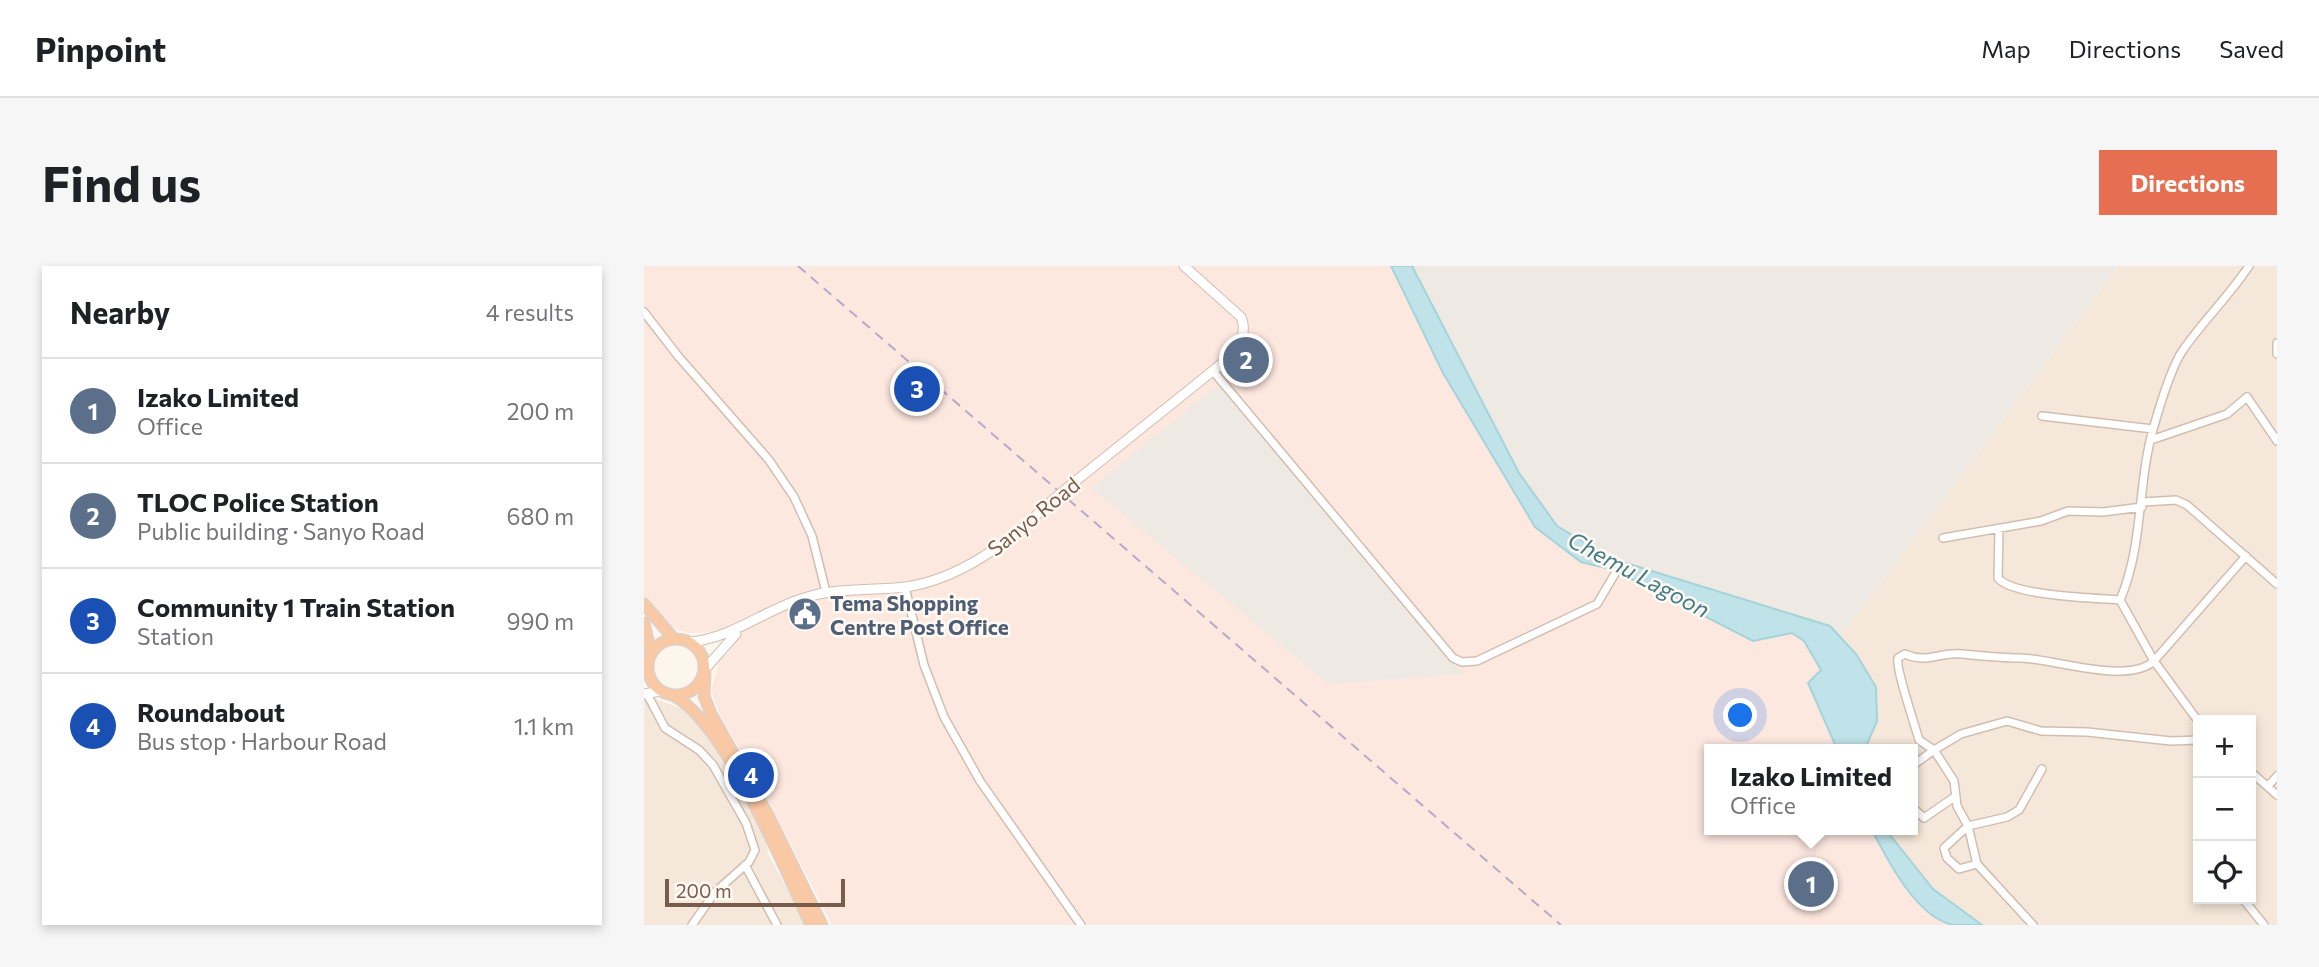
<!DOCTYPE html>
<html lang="en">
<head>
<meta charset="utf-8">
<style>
	:root { --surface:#fff; --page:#f6f6f6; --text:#202124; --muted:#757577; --line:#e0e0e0; --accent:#e76f51 }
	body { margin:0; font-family:Commissioner,sans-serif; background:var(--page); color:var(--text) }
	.controls { position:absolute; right:21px; bottom:21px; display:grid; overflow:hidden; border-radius:0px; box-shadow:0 4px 10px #0003 }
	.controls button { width:63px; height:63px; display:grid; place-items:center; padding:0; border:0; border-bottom:2px solid var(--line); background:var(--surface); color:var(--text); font:35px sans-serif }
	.scale { position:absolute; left:21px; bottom:18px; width:180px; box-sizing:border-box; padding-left:7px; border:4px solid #7a5c4d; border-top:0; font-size:19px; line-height:24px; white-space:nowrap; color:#7a5c4d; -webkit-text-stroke:5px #fffaf3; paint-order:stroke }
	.you { position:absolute; left:1097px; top:450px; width:24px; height:24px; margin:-18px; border:5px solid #fff; border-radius:50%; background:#1a73e8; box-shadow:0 0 0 10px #1a73e833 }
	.badge { display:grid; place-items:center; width:46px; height:46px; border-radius:50%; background:var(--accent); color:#fff; font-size:23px; font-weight:700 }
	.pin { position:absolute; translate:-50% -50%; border:4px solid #fff; box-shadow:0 2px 7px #0006 }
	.popup { position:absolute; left:1060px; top:478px; width:214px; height:91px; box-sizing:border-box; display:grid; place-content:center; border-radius:0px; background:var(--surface); filter:drop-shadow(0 2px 5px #0005); font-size:23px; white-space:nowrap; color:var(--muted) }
	.popup b { font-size:26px; color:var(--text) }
	.popup::after { content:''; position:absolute; left:50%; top:100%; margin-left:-14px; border:14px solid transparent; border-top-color:var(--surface) }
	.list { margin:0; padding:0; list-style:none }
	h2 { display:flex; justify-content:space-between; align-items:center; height:91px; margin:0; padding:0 28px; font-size:30px }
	h2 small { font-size:23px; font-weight:400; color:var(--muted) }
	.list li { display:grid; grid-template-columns:46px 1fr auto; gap:21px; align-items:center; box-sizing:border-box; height:105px; padding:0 28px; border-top:2px solid var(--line) }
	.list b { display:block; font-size:26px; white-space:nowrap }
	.list p { margin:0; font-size:23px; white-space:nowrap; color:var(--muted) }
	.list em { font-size:23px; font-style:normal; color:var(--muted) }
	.icon { flex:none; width:38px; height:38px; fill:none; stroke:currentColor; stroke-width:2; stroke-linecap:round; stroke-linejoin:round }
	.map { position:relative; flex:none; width:1633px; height:659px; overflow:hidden; border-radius:0px }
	header { display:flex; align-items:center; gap:42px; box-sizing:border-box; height:98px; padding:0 35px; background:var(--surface); border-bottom:2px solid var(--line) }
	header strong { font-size:33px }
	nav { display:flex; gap:38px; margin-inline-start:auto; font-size:24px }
	.intro { display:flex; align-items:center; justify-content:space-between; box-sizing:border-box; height:168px; padding:0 42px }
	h1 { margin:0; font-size:49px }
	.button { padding:18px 32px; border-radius:0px; background:var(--accent); color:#fff; font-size:24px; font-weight:700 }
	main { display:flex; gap:42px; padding:0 42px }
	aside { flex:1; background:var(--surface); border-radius:0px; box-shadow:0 4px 10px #0003 }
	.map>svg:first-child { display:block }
</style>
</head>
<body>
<header>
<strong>Pinpoint</strong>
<nav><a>Map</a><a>Directions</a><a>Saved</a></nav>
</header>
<div class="intro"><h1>Find us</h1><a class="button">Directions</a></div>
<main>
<aside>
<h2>Nearby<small>4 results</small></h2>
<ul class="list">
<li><span class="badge" style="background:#5c6f8a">1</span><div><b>Izako Limited</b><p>Office</p></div><em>200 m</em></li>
<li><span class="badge" style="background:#5c6f8a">2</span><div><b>TLOC Police Station</b><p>Public building · Sanyo Road</p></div><em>680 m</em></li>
<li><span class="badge" style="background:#1a4fb4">3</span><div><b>Community 1 Train Station</b><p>Station</p></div><em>990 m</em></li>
<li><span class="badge" style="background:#1a4fb4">4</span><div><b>Roundabout</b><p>Bus stop · Harbour Road</p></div><em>1.1 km</em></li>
</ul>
</aside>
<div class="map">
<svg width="1633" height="659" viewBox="0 0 1633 659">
	<rect width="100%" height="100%" fill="#fdf6ec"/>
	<path fill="#f5e8da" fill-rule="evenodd" d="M1474,0h159v659h-295l-49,-36 -47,-59h26v-81h-47l12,-28 -37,-84zM1554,454h53v179h-53z
		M9,432l37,14 19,26 56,98 3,18 39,71h-163v-226z"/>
	<path fill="#fde8e0" d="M0,0h747l21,41 169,255 33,8 138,70 40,-7 12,8 18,29 -13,14 28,65h-127v81h162l19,34 43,51 18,10h-1120l-76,-148 -36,-62 -9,-24 9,-32 11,-8 -10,-19 -33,1 -15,-5 -22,-19 -7,-11z"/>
	<path fill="#efe9e4" d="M768,0h706l-278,371 -10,-11 -217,-67 -56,-33 -38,-53z
		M577,116l243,292 -136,10 -237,-196z"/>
	<path fill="#bfe3e8" stroke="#a5d3da" stroke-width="2" d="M747,0h21l107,207 38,53 56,33 217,67 26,28 20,33 1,34 -12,28h-28l-29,-66 13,-13 -17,-29 -12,-8 -39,8 -139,-71 -33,-8 -46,-35 -92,-154z
		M1228,564h14l47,59 49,36c-9,0 -19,0 -28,0 -37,-6 -67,-66 -82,-95z"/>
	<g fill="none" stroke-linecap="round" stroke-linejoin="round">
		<defs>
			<path id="minor" d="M0,46l34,44 91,104 25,37 18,39 14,56
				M1633,77v11
				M569,105l240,287 9,4 15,-1 120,-57 19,-32
				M1398,150l111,13
				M1507,174l76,-26 20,-17 30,44
				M1499,236l33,-2 11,5 90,79
				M1355,262l-1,50c14,18 97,20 122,22
				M1299,272l98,-17 27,-10 35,1 39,-5
				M261,321l19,78 20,52 36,64 101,144
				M3,428l18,34 34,22 14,15 33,58 9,27 -6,12 -34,30 -23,33
				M1554,455l-44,-60 -34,-61c24,-55 17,-118 34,-174 6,-21 17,-59 29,-76 20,-29 46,-54 66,-84
				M1268,500l22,-16 -15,-10c-4,-15 -24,-73 -21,-82l7,-4c22,10 33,-2 57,0 20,2 39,4 59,4 34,1 106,27 133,3l92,-105
				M1607,506l26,23
				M1624,520l9,-10
				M1268,541l12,11 32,-22
				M1333,598l-18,5 -12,-11 -3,-10 24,-22 39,-9 12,-7 23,-41
				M101,599l32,60
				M1599,633l21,26
				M1389,659l-56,-61 -9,-38 -11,-20 -3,-25 -20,-31 27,-16 46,-13 34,10 46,1 84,9 27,-1"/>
			<path id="tertiary" d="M428,218l153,-123c11,-13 24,-26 16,-44l-57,-51
				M46,376c43,-4 74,-32 114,-44 33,-11 67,-7 101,-11 53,-7 105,-45 142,-82
				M61,403l31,-35
				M0,405l4,-9
				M0,428l16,-3"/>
			<path id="trunk" d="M0,338l30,35
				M0,357l7,30
				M4 401a28 28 0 1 1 56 0a28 28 0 1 1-56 0Z
				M61,405l-1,25 7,18 57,101 54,110
				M30,430c51,26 111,174 137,229"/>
		</defs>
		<use href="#minor" stroke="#d1beb0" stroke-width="10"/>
		<use href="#tertiary" stroke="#d1beb0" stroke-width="11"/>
		<use href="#trunk" stroke="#dad1cd" stroke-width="13"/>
		<use href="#minor" stroke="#fff" stroke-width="7"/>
		<use href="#tertiary" stroke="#fff" stroke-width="9"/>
		<use href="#trunk" stroke="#f9c8a4" stroke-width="10"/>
		<path stroke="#b9a8c9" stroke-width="2" stroke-dasharray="10 7" stroke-linecap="butt" d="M154,0l763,659"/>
		<defs>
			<path id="tertiary-bridge" d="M403,239l25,-21"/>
		</defs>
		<use href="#tertiary-bridge" stroke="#d1beb0" stroke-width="11" stroke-linecap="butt"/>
		<use href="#tertiary-bridge" stroke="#fff" stroke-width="9"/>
	</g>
	<defs>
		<symbol id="civic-disc" viewBox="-11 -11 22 22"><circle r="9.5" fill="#5c6f8a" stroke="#fffaf3"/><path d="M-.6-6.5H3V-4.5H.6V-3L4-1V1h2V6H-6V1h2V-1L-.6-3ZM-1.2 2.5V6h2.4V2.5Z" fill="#fff"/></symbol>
	</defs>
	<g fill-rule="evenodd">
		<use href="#civic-disc" x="142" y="329" width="38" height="38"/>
	</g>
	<g text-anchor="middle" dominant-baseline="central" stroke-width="5" stroke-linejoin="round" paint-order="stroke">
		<g font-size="21" fill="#7a5c4d" stroke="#fffaf3">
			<text transform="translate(389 250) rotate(-39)">Sanyo Road</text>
		</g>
		<g font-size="21" font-weight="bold" fill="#4e5e75" stroke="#fffaf3" text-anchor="start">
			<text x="186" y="336">Tema Shopping<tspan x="186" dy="24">Centre Post Office</tspan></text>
		</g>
		<g font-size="23" font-style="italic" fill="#437c86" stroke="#fffaf3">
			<text transform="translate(995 308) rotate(28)">Chemu Lagoon</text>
		</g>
	</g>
</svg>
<div class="controls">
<button>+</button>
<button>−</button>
<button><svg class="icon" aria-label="locate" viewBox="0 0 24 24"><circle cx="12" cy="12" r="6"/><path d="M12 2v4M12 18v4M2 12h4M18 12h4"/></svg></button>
</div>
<div class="scale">200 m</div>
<div class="you"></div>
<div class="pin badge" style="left:1167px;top:618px;background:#5c6f8a">1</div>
<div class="popup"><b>Izako Limited</b>Office</div>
<div class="pin badge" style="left:602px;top:94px;background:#5c6f8a">2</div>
<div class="pin badge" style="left:273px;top:123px;background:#1a4fb4">3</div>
<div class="pin badge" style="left:107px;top:509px;background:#1a4fb4">4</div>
</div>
</main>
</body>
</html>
